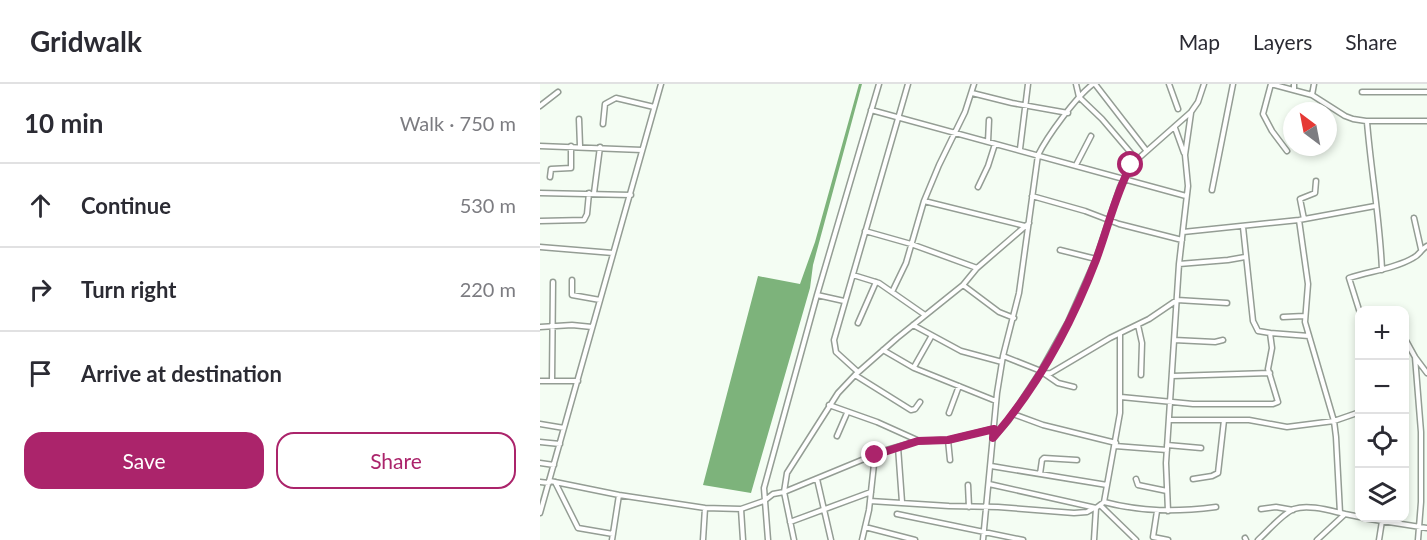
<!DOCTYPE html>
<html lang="en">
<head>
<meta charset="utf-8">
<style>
	:root { --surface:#fff; --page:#f7f7f7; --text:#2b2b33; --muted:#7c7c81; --line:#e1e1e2; --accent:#ab246b }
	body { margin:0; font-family:Lato,sans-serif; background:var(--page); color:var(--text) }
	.controls { position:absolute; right:18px; bottom:18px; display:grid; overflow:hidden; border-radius:12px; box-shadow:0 3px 9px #0003 }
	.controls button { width:54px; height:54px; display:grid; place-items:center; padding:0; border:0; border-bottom:2px solid var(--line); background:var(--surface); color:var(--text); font:30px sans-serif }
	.compass { position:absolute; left:743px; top:18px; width:54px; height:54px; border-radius:50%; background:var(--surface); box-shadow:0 3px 9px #0003; rotate:328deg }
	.stop { position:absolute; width:18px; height:18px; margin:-14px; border:4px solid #ab246b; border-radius:50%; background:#fff }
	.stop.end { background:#ab246b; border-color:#fff; box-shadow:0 2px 6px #0008 }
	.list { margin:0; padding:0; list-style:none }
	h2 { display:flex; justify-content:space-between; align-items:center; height:78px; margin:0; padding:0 24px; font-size:26px }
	h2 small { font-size:20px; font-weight:400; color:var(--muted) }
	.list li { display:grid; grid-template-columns:39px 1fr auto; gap:18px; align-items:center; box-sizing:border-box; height:84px; padding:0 24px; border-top:2px solid var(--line) }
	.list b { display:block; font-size:22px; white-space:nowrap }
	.list em { font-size:20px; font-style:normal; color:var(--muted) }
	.actions { display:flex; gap:12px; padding:18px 24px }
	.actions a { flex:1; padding:14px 0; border:2px solid var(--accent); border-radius:18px; text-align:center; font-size:21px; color:var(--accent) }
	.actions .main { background:var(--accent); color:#fff }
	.icon { flex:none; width:33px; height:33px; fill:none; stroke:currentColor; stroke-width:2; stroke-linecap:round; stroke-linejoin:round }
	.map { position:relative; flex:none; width:887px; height:456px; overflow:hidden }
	header { display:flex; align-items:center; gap:36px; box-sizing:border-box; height:84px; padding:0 30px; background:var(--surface); border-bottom:2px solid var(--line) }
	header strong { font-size:28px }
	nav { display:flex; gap:33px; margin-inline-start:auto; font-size:21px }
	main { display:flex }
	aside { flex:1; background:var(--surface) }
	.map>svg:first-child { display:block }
</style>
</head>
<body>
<header>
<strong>Gridwalk</strong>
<nav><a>Map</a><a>Layers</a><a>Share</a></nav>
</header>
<main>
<aside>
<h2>10 min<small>Walk · 750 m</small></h2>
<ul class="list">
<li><svg class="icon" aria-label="ahead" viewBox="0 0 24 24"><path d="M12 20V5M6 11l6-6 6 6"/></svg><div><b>Continue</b></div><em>530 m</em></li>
<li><svg class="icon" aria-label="right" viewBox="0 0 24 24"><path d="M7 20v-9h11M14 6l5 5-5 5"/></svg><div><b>Turn right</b></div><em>220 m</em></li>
<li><svg class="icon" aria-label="arrive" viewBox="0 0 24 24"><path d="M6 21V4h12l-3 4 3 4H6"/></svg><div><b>Arrive at destination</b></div></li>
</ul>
<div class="actions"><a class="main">Save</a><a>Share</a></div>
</aside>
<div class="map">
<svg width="887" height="456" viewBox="0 0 887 456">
	<rect width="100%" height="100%" fill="#f4fdf3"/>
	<path fill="#7db37b" d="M319,0h3l-49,181 -3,23 -59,205 -48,-8 55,-209 42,8 15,-42z"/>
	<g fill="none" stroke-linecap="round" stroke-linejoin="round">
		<defs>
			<path id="minor" d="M536,0l3,13 23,22 34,40
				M555,0l51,66
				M629,0l9,25
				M731,0l41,11 33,21 8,3 13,2h61
				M731,0l-8,30 9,17 15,20
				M754,0v6
				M822,8h65
				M432,9l40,10 56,10
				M772,11l2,-11
				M0,22l18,-14
				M331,26l315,86
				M39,35l1,27
				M827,38c4,49 13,98 15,148
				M63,40l2,-20 11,-6 38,9
				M635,44l9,25
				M448,58l1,-22
				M0,62l102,4
				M480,65l8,-65
				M536,81l15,-29
				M10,93l1,-8 20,-1v-22
				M438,103l10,-21 7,-22
				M672,106l21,-106
				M0,109l91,2
				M54,109l6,-46
				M492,112l53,15 34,13 63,16
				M384,117l101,25
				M874,134l7,31
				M764,135l-4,-20 15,-6 1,-12
				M759,136l9,64 -3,38 29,99 2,16 4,76
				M0,137l44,-1 3,-6 2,-21
				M325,147l46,13 66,24
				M643,148l116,-12 76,-14
				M0,163l73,6
				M520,166l36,9
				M639,180l49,-4 17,-3
				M313,191l26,8 46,32
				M32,196v15l28,5
				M423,201l36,27 15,6
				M352,208l14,-29 18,-62 15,-36 26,-53 9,-28
				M277,211l27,6
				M820,229l-11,-35c21,-7 45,-9 64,-20 7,-3 8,-9 14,-12
				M743,233l21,-1
				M318,239l18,-41
				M373,241l48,26 41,11
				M598,241l4,18 -1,32
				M0,243l32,-2 20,2
				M730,249l39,3
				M864,253l11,20 12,16
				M634,256l41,2 8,-2
				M343,266l31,18 82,33
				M463,272l38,15
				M875,273l6,75v70l-3,38
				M374,283l17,-30
				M318,288l-22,-20 -2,-12 74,-256
				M499,290l12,-1 59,-35 39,-19 28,-19 50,3
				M505,290l13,9 16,4
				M315,291l56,35 4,-1 5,-7
				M632,292l98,-3
				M0,297h38
				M12,297l1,-99
				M581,313l72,7h80l5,-2 -10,-33 4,-21 -2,-15 -12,-2 -5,-10 -10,-94
				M289,321l48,17 40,18
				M409,329l10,-27
				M473,330l30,11 73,18
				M629,336h80l38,7 47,-6 26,-9
				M0,340l24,4
				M297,352l10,-23
				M453,354l15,-17 31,-47 29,-52 28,-63 24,-72 11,-22 60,-53 7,-10 6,-18
				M408,356l2,20
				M0,358l20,2
				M627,361l34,3
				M575,362l52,4
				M358,363l4,55
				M0,379l14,2
				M451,382l116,19
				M500,390l2,-14 2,-2 33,2
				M277,395l14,61
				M596,395l2,6 29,6
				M653,395l19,-3 6,-3 6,-53
				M10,397l69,14 86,13 36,1 23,-8 9,-7 11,-2 102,-42 32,-9 30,-1 45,-11
				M0,398l9,1
				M15,398l23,46 35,6
				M449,400l107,24
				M428,401l1,22
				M330,417l79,5 49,1 76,6 13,-1 7,-4
				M564,418c38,10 73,10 112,5
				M561,422l35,34
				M201,425l2,31
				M721,425l15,-2 17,3
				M617,427l-4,26 15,3
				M628,427l-2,-48 13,-199 9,-78 -3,-31 6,-42
				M0,429l121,-429
				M357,430l126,26
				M823,434l64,10
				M250,438l81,-30
				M325,443l50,13
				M705,454l1,2
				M72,456l7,-45
				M163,456l2,-32
				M228,456l-4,-52 53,-193 62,-211
				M254,456l-10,-48 3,-19 51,-80 17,-18 42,-37 66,-53 14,-17 52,-45
				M322,456l7,-30 6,-55
				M443,456l14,-147 6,-37 16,-63 19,-138c10,-20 38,-58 55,-71
				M554,456l2,-32 8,-6 16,-89v-80
				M718,456c9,-8 25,-27 36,-31 15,-5 37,2 51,5
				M777,456l28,-26 15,3
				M839,456l3,-19"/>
		</defs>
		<use href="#minor" stroke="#949d94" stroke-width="7"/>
		<use href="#minor" stroke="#fff" stroke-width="4"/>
	</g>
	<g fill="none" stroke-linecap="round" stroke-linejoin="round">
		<path stroke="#ab246b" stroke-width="8" d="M335,371l43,-14 30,-1 46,-11 -1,9c44,-51 79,-115 103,-178 12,-32 19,-65 35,-95"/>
	</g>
</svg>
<div class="controls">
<button>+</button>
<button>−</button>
<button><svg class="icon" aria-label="locate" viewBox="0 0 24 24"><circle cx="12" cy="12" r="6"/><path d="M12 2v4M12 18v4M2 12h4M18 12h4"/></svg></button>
<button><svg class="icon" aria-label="layers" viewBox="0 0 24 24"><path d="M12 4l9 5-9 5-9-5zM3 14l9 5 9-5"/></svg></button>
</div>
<svg class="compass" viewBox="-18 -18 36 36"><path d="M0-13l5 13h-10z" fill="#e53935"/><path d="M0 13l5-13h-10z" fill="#7c7c81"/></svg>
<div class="stop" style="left:591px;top:81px"></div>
<div class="stop end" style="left:335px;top:371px"></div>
</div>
</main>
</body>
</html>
